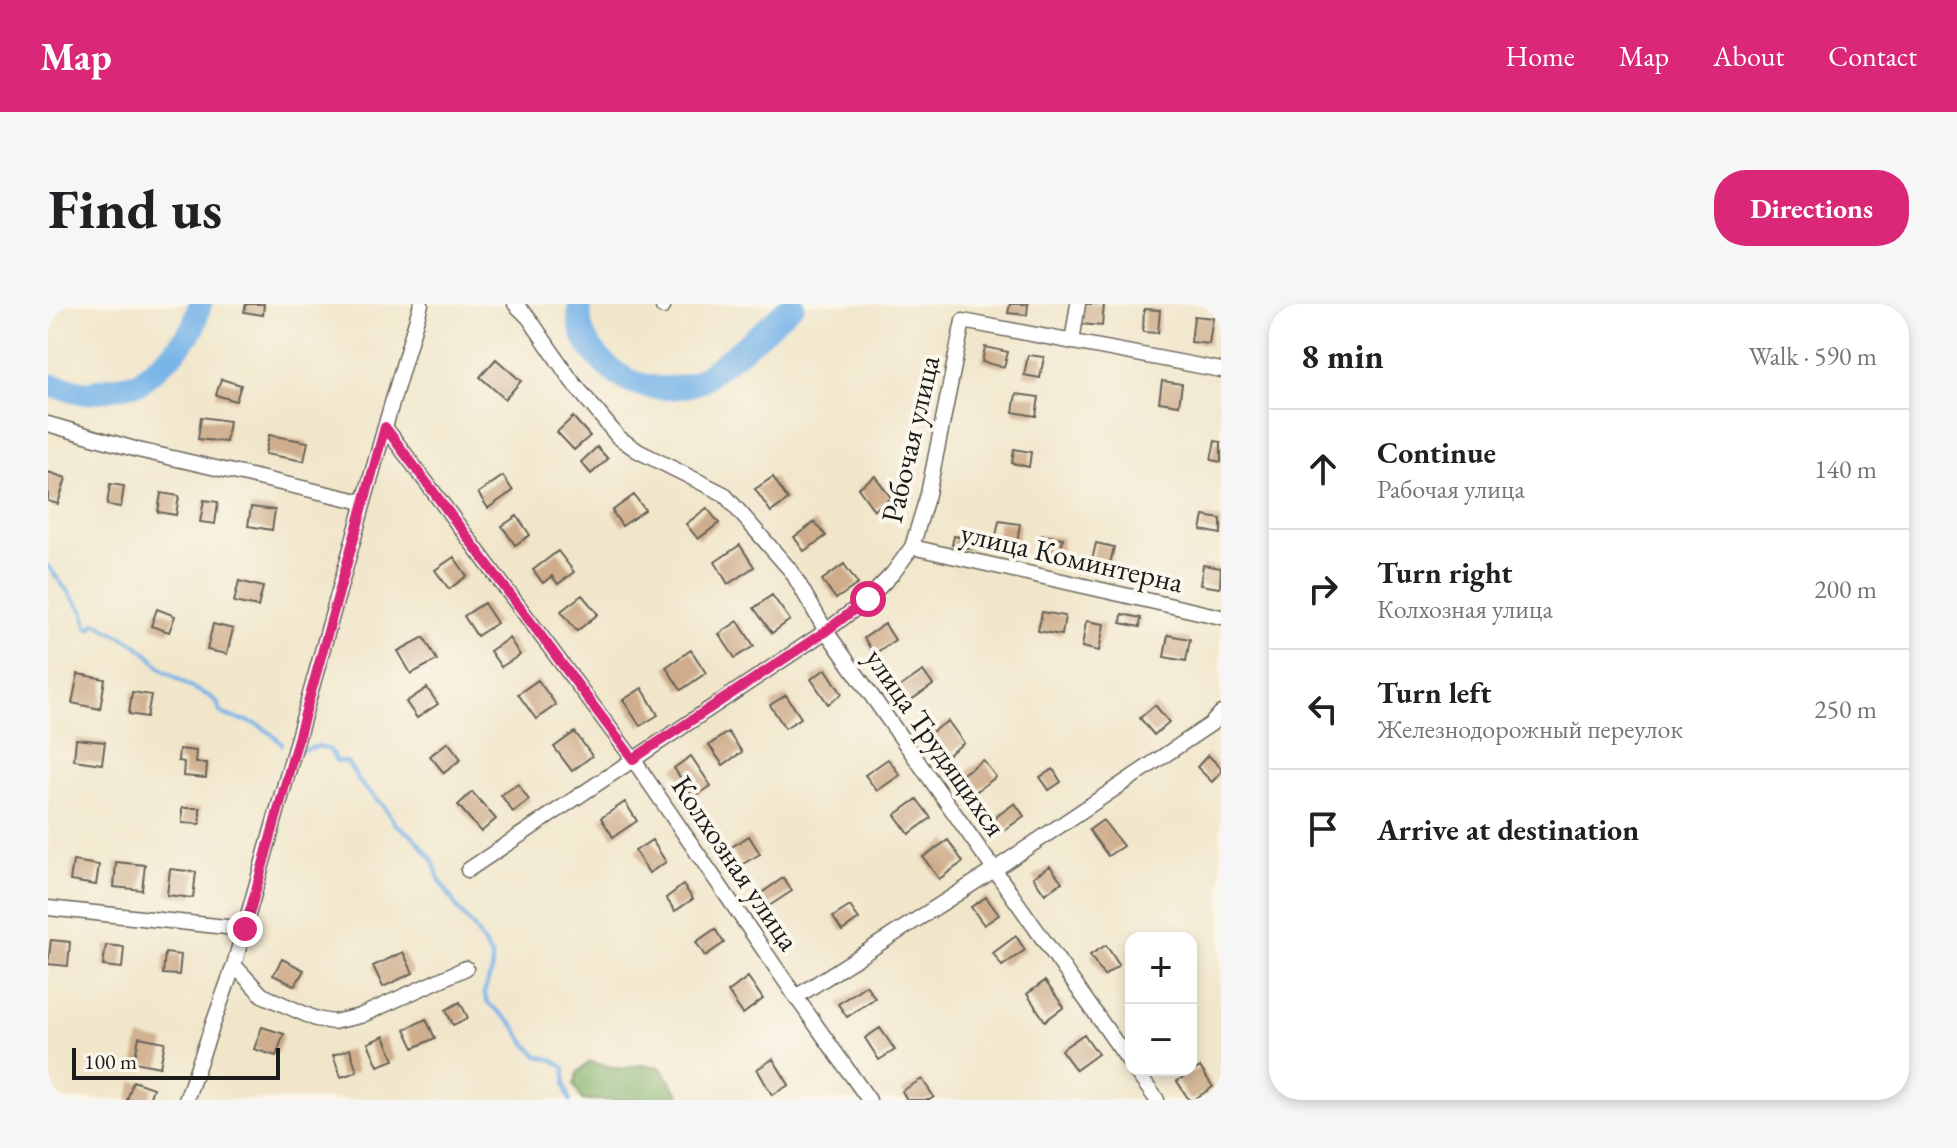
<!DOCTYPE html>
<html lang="en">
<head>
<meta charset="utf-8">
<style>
	:root { --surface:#fff; --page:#f6f6f6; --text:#202124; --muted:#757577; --line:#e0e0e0; --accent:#db2777 }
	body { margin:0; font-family:"EB Garamond",serif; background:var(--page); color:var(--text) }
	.controls { position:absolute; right:24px; bottom:24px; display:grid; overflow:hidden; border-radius:16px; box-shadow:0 4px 12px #0003 }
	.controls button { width:72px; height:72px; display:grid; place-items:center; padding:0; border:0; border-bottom:2px solid var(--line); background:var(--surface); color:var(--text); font:40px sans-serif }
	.scale { position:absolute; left:24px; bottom:20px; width:208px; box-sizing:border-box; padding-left:8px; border:4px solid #1c1c1c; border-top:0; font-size:22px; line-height:28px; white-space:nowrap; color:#1c1c1c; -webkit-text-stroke:6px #fbf7ec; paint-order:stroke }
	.stop { position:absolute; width:24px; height:24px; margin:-18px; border:6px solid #db2777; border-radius:50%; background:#fff }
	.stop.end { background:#db2777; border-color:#fff; box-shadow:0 2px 8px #0008 }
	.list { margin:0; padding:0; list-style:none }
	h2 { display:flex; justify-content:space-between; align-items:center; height:104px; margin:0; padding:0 32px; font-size:34px }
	h2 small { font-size:26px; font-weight:400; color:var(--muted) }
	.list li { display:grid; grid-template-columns:52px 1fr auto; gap:24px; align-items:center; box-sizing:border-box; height:120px; padding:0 32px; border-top:2px solid var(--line) }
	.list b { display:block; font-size:30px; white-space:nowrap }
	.list p { margin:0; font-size:26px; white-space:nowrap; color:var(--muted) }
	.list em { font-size:26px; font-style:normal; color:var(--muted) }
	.icon { flex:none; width:44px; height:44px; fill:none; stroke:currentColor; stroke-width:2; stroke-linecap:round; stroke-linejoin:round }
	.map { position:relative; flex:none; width:1173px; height:796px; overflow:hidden; border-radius:32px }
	header { display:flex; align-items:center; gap:48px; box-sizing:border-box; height:112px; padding:0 40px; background:var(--accent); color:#fff }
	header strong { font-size:38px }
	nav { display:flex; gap:44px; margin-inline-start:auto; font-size:28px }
	.intro { display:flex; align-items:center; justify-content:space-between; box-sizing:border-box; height:192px; padding:0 48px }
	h1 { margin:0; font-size:56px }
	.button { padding:20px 36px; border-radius:32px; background:var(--accent); color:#fff; font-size:28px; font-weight:700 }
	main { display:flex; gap:48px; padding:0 48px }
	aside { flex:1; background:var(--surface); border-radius:32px; box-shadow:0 4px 12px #0003 }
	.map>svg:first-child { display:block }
</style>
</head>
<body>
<header>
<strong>Map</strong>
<nav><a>Home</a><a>Map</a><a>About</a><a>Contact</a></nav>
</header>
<div class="intro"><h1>Find us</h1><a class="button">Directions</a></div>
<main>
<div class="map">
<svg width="1173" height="796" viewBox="0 0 1173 796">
	<rect width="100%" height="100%" fill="#fbf7ec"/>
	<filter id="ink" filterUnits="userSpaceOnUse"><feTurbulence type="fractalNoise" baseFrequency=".0125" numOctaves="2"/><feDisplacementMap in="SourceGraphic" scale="16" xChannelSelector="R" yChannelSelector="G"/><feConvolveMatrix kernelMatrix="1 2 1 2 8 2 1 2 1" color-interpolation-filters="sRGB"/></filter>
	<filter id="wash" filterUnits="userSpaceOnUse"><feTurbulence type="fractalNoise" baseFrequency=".006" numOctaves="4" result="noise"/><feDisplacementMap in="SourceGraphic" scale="32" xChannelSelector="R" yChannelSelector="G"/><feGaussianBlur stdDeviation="1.8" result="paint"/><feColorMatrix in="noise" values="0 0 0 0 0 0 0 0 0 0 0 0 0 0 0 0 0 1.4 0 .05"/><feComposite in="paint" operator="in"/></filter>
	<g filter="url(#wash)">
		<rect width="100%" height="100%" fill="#f1e6ca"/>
		<path fill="#80af68" stroke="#4e6642" stroke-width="2" d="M542,758l31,7 19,-4 20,2 23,33h-101l-8,-15 4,-13z"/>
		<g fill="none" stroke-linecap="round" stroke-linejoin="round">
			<path stroke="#75b2e8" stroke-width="4" d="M0,262l35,45 5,17 3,1 4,-6 39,20 14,11 13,14 35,22 15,7 7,7 2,8c13,8 20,6 33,11 12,4 21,13 29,21
				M255,446l17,-4 10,4 6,11 11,1 14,22 24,24 10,16 18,12 20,24 6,19 21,33 14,16 18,30v13l-8,21 3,10 27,23 9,15 15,16 16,4 11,8v17l5,15"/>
			<path stroke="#75b2e8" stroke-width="24" d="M532,0c-3,26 6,42 25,60 23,23 61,31 92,18 9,-4 17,-12 25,-18 26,-18 48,-39 71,-60
				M0,81l39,8 52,-10 35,-31 19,-24 7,-24"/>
		</g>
		<g id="blocks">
			<path fill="#cfad8c" d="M198,0h18l-1,11 -19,-3z
				M962,0h18l-1,11 -19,-2z
				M1036,0h20l-2,22 -20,-2z
				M1096,5l16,1 -2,23 -15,-1z
				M1146,12l19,2 -4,26 -18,-2z
				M937,43l23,5 -4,15 -22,-5z
				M980,51l16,2 -4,21 -16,-3z
				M448,55l25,22 -16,18 -25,-22z
				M173,75l20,6 -5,16 -20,-6z
				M1114,77l20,3 -3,21 -20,-3z
				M968,90l23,3 -3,19 -23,-4z
				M153,113l28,4 -3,21 -28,-3z
				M525,113l17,19 -16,14 -17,-18z
				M221,131l39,7 -4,19 -39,-7z
				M1167,137l6,1v20l-10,-2z
				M549,143l11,12 -17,15 -10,-12z
				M966,145l17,3 -2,15 -17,-4z
				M0,168l18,6 -8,26 -10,-3z
				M455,172l10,15 -25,17 -10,-15z
				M827,172l16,22 -17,12 -16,-22z
				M725,173l15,23 -17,12 -16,-23z
				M62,180l14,2 -3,21 -14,-2z
				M113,189l18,3 -3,19 -18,-3z
				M586,191l11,15 -23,16 -10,-15z
				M156,196l14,2 -3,22 -15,-2z
				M203,203l24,3 -3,20 -24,-4z
				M659,204l12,15 -21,16 -12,-15z
				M469,212l13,19 -15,10 -13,-19z
				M1156,212l17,3v15l-20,-4z
				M951,217l21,3 -4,25 -22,-3z
				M767,218l11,14 -22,15 -10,-14z
				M914,226l15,3 -4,16 -21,-4 2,-9 6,1z
				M993,231l22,3 -3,19 -22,-3z
				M1048,239l18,4 -5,21 -18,-4z
				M692,241l14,22 -26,17 -13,-22z
				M510,247l16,21 -16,12 -6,-8 -9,7 -10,-13z
				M406,253l13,19 -18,13 -14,-19z
				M796,260l14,20 -22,15 -14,-19z
				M1155,261l18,3 -1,20 -20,-3z
				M191,277l24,6 -5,20 -24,-5z
				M534,291l16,19 -21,17 -16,-20z
				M724,291l18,25 -18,13 -18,-25z
				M436,299l13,20 -20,13 -13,-20z
				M109,305l18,7 -6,16 -18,-6z
				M994,308l23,4 -3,19 -24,-4z
				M1074,310l19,4 -1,9 -19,-4z
				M690,317l16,25 -19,12 -16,-24z
				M1038,317l18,3 -5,27 -17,-4z
				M165,320l20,5 -6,25 -20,-4z
				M837,320l10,16 -21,14 -10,-16z
				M1120,331l22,4 -4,22 -22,-4z
				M376,333l13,23 -26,14 -13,-23z
				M461,334l11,17 -19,12 -11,-16z
				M643,346l15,23 -25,17 -15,-23z
				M778,365l16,25 -14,10 -17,-25z
				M875,367l10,14 -25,17 -10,-14z
				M30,370l27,5 -5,30 -28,-6z
				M490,376l18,25 -20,14 -18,-25z
				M379,384l11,16 -21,14 -11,-16z
				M594,384l16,27 -18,11 -17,-26z
				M84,388l19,3 -4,22 -18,-3z
				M738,391l15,23 -16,10 -15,-23z
				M1107,401l14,17 -15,13 -14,-17z
				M900,417l16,22 -18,13 -16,-23z
				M527,428l17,24 -20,15 -18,-24z
				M680,428l14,20 -19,13 -14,-20z
				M28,435l29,3 -3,22 -28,-4z
				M400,438l13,17 -17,14 -14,-17z
				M131,445l17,2 -1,12h12l-1,15 -23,-2 1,-14 -6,-1z
				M1160,451l13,13v4l-9,10 -15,-15z
				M643,452l20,30 -18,11 -19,-29z
				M840,455l12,16 -23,16 -12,-16z
				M935,456l13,17 -22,16 -13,-18z
				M1005,465l8,13 -12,8 -9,-13z
				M470,480l11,16 -16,12 -12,-17z
				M424,488l24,27 -15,13 -23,-27z
				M869,495l14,19 -22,16 -14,-19z
				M577,498l12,19 -24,16 -12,-19z
				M967,499l9,13 -22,16 -9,-13z
				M134,504h18v16l-18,-1z
				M1055,516l20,26 -15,10 -19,-26z
				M701,532l11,18 -19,11 -11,-17z
				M604,536l14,22 -17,11 -14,-22z
				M900,536l15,22 -24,17 -16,-22z
				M25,557l26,4 -3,20 -26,-4z
				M68,558l29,3 -3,25 -28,-3z
				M1002,562l12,16 -17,12 -12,-17z
				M122,565l26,3 -3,26 -26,-3z
				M735,574l9,13 -23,15 -9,-12z
				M635,581l10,14 -18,12 -9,-13z
				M938,593l13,18 -15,10 -13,-18z
				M802,602l9,13 -17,12 -9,-14z
				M667,625l9,14 -19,13 -9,-14z
				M968,632l9,14 -23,16 -9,-13z
				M3,636l19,2 -2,24 -20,-2z
				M58,641l18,2 -2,21 -19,-2z
				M1058,641l13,20 -15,11 -14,-21z
				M355,648l10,21 -30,14 -10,-21z
				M117,649l16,2 -2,20 -16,-1z
				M234,655l22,11 -9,16 -22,-11z
				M700,673l15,22 -20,15 -15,-22z
				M997,677l19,26 -19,14 -18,-27z
				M818,681l9,13 -28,19 -9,-13z
				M412,698l8,16 -15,7 -7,-15z
				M378,715l9,19 -21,10 -9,-19z
				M214,723l22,7 -8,22 -22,-7z
				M832,724l15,22 -16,10 -14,-22z
				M1036,730l14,20 -22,16 -15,-20z
				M336,732l10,24 -16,6 -10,-23z
				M91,733l26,5 -5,25 -26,-5z
				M302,745l7,23 -16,5 -8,-22z
				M725,755l16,26 -17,10 -15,-26z
				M1152,763l13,20 -20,13h-4l-12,-19z
				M874,775l12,18 -5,3h-22l-5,-9z
				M85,777l20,7 -4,12h-22z"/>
		</g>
	</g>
	<g filter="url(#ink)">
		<use href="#blocks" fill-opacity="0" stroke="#676359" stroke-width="2"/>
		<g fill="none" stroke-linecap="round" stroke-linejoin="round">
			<defs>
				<path id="minor" d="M467,0l14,14 42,62 47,57 20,14 86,43 68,78 34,59 305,433
					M615,3v-3
					M1024,38l6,-38
					M0,120l90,26 225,52
					M337,123l248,332 163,238 73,103
					M864,243l309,70
					M420,566l358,-239 42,-32 25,-26 19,-26 16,-53 35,-173 258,49
					M0,604l197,21
					M186,661l28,30 54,24 17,3 27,-6 106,-48
					M748,693l198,-127 217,-146 10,-11
					M1087,766l22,30
					M138,796l48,-135 151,-538 36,-123"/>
			</defs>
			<use href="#minor" stroke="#676359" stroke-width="17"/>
			<use href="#minor" stroke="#fff" stroke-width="14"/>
		</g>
	</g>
	<g fill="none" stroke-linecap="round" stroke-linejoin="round" filter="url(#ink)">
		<path stroke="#db2777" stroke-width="10" d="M197,625l140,-502 248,332 193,-128 42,-32"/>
	</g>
	<g text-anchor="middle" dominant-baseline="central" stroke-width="8" stroke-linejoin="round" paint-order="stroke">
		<g font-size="30" fill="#1c1c1c" stroke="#fbf7ec">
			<text transform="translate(862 135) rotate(-77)">Рабочая улица</text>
			<text transform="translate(1024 253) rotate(13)">улица Коминтерна</text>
			<text transform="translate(888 438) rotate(55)">улица Трудящихся</text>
			<text transform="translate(688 559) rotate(56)">Колхозная улица</text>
		</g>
	</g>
</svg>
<div class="controls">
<button>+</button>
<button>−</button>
</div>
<div class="scale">100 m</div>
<div class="stop" style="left:820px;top:295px"></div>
<div class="stop end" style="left:197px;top:625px"></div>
</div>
<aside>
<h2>8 min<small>Walk · 590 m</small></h2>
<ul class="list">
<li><svg class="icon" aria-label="ahead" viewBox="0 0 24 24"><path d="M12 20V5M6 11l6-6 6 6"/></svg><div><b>Continue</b><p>Рабочая улица</p></div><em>140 m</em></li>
<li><svg class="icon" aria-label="right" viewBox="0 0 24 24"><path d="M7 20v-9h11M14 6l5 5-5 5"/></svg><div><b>Turn right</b><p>Колхозная улица</p></div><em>200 m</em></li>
<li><svg class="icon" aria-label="left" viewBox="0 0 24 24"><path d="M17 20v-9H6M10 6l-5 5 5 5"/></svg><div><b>Turn left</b><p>Железнодорожный переулок</p></div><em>250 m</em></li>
<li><svg class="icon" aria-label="arrive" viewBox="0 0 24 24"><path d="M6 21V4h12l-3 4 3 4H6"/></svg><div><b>Arrive at destination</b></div></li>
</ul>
</aside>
</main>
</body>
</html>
